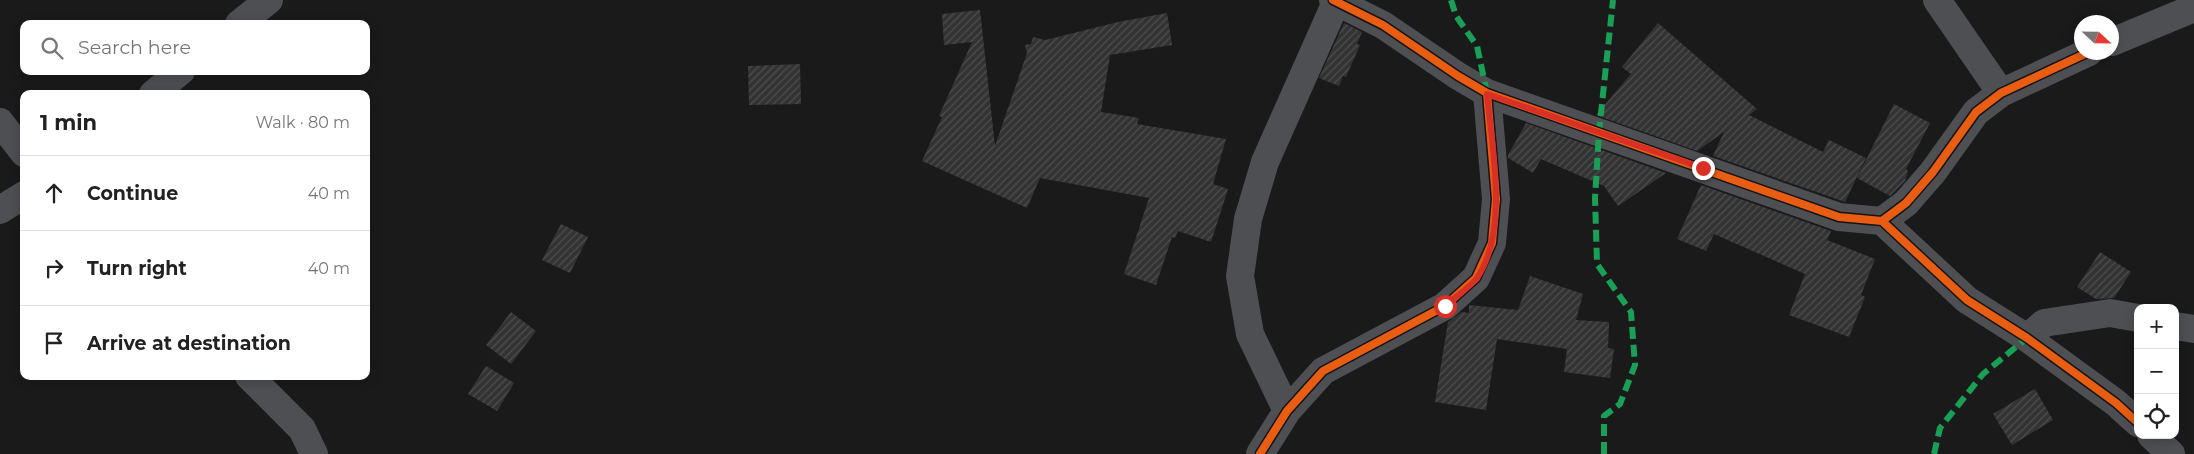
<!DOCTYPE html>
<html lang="en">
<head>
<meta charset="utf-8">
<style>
	:root { --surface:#fff; --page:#f6f6f6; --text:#222; --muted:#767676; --line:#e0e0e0 }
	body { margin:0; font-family:Montserrat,sans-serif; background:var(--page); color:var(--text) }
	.controls { position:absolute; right:15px; bottom:15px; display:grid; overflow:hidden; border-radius:10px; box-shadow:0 2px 12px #0003 }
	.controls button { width:45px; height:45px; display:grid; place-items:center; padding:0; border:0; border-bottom:1px solid var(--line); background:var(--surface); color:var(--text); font:25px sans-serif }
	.compass { position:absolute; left:2074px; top:15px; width:45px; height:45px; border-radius:50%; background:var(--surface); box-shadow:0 2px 12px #0003; rotate:112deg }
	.stop { position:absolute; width:15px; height:15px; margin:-11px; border:4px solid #d93025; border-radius:50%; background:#fff }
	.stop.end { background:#d93025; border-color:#fff; box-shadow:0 1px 5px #0008 }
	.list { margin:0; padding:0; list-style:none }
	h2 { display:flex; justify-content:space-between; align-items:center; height:65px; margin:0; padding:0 20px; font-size:21px }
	h2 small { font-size:16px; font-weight:400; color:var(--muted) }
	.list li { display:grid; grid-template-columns:32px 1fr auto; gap:15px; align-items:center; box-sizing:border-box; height:75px; padding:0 20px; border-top:1px solid var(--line) }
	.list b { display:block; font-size:19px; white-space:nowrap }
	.list em { font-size:16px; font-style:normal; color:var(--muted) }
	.icon { flex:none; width:28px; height:28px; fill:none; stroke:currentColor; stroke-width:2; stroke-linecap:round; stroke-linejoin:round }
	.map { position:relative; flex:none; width:2194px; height:454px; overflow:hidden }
	.search { position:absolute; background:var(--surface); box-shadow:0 2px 12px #0003; left:20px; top:20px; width:350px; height:55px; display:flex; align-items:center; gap:12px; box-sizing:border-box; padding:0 18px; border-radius:10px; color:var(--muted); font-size:19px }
	.panel { position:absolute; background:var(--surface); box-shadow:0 2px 12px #0003; left:20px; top:90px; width:350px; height:290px; border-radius:10px }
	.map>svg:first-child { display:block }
</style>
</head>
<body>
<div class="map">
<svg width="2194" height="454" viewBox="0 0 2194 454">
	<defs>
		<pattern id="building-hatch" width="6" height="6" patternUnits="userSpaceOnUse" patternTransform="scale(1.25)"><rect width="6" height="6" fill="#333334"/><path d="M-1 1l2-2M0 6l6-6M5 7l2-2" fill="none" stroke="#4e4e4f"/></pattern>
	</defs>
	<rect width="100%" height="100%" fill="#1a1a1a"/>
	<path fill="url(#building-hatch)" d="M980,10l15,136 32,-93 -2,-8 6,-1 2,-7 12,3 73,-18 49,-9 5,32 -62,10 -9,57 38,6 -2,6 89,15 -13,45 15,5 -17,53 -33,-11 -3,7 -3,-1 -16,48 -32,-11 25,-76 -109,-20 -13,30 -105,-47 20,-44 -3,-1 33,-74 -28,3 -2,-31z
		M1344,23l18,9 -5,12 3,1 -14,32 -3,-1 -4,10 -20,-8z
		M1658,23l99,86 -8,6 74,37 6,-12 37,18 -21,44 -132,-46 11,-24 -27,19 -101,-36 35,-41 -9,-7z
		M800,64l1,40 -52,1 -1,-39z
		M1894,104l36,19 -24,46 2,2 -3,10 -15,15 -33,-18z
		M1526,123l140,50 -48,33 -14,-20 -63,-27 -8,14 -25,-15v-3z
		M1701,185l130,46 -4,9 48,19 -14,36 4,2 -16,40 -60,-22 16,-41 -91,-40 -8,17 -29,-12z
		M561,224l27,13 -18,36 -28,-13z
		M2100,252l31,20 -17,26 -18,1 -19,-12z
		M1530,276l53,18 -7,26 33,2 -1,26 6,1 -4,29 -46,-6 3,-23 -70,-10 -11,71 -51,-8 13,-80 14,-10 7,1v-8l49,5z
		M511,312l25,19 -25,33 -25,-19z
		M486,366l28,17 -17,28 -29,-17z
		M2035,389l18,31 -41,25 -19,-31z"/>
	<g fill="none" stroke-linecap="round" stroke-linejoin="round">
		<path stroke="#4e4f53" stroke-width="28" d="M1333,0l50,25 75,51 29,17 352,124 43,4 24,-18 27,-31 43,-60 25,-19 88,-41
			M1937,0l64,93
			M2112,42l82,-34
			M0,122l24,31
			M1882,221l85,79 60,38 89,65 22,20
			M2175,326l19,3
			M2027,338l17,-15 66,-10 28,5
			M249,376l53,53 12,25
			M1287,411l-37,-77 -10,-58 8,-57 17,-57 72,-162
			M2151,435l20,19
			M1260,454l27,-43 36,-40 122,-65 31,-28 16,-35 4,-44 -9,-106"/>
		<path stroke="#4e4f53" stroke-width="28" d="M239,24l30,-24
			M153,94l28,-23
			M0,210l24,-15"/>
		<path stroke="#1a9f57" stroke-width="6" stroke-dasharray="12 6" stroke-linecap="butt" d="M1451,0l5,16 21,30 10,47
			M1604,454v-38l16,-12 15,-39 -4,-53 -34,-48 -2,-66 4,-66 14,-132
			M1934,454l6,-26 43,-54 44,-36"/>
		<defs>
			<path id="cycleway" d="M1333,0l50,25 75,51 29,17 352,124 43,4 24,-18 27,-31 43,-60 25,-19 88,-41
				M1882,221l85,79 60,38 89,65 22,20
				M1260,454l27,-43 36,-40 122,-65 31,-28 16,-35 4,-44 -9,-106"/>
		</defs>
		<use href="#cycleway" stroke="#141416" stroke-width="11"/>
		<use href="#cycleway" stroke="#e95d12" stroke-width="8"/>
	</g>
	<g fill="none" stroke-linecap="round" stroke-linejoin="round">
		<path stroke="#d93025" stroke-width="6" d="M1445,306c10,-9 24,-18 32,-28 32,-47 15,-131 10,-184l216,74"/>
	</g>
</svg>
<div class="controls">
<button>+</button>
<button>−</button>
<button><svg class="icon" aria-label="locate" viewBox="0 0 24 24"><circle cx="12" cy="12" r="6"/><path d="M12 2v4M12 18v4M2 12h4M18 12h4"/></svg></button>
</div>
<svg class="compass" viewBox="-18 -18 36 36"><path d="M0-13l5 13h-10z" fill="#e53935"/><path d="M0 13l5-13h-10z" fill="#767676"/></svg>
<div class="stop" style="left:1445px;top:306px"></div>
<div class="stop end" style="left:1703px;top:168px"></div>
<div class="search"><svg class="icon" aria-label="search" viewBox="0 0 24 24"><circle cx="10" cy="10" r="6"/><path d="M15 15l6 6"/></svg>Search here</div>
<section class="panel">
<h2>1 min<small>Walk · 80 m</small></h2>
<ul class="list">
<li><svg class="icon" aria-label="ahead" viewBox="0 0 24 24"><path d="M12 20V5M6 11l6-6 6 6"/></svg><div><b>Continue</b></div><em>40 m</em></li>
<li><svg class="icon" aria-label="right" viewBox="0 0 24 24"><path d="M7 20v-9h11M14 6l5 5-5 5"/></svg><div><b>Turn right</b></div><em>40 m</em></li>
<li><svg class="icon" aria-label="arrive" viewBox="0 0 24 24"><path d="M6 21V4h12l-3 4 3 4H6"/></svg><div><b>Arrive at destination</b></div></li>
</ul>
</section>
</div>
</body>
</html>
